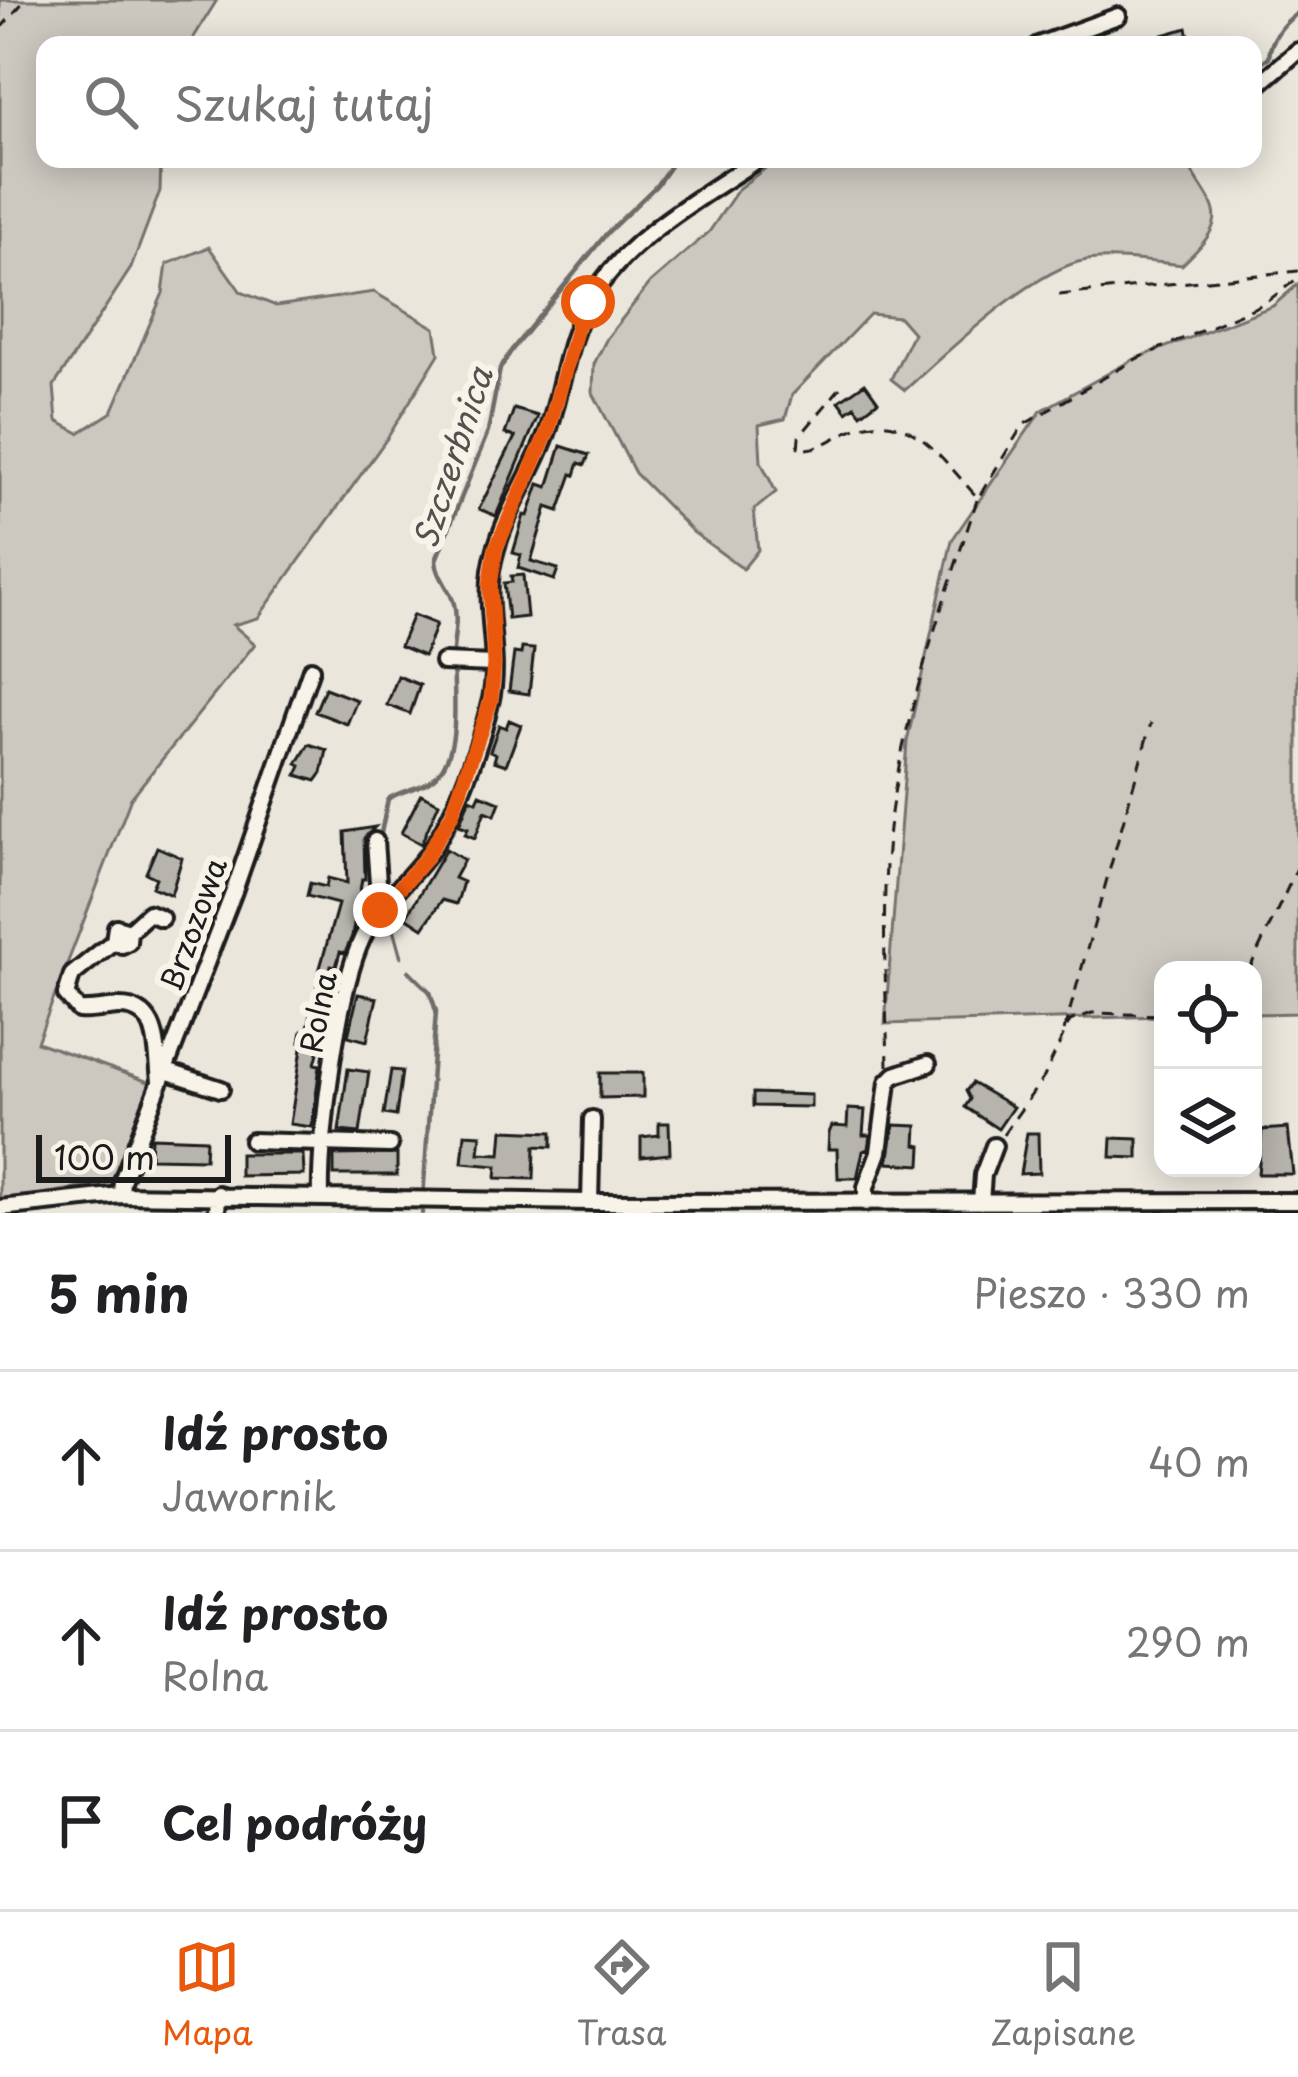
<!DOCTYPE html>
<html lang="pl">
<head>
<meta charset="utf-8">
<style>
	:root { --surface:#fff; --page:#f6f6f6; --text:#202124; --muted:#757577; --line:#e0e0e0; --accent:#ea580c }
	body { margin:0; font-family:"Playpen Sans",sans-serif; background:var(--page); color:var(--text) }
	.controls { position:absolute; right:36px; bottom:36px; display:grid; overflow:hidden; border-radius:24px; box-shadow:0 6px 30px #0003 }
	.controls button { width:108px; height:108px; display:grid; place-items:center; padding:0; border:0; border-bottom:3px solid var(--line); background:var(--surface); color:var(--text); font:60px sans-serif }
	.scale { position:absolute; left:36px; bottom:30px; width:195px; box-sizing:border-box; padding-left:12px; border:6px solid #1c1c1c; border-top:0; font-size:33px; line-height:42px; white-space:nowrap; color:#1c1c1c; -webkit-text-stroke:9px #f7f3e8; paint-order:stroke }
	.stop { position:absolute; width:36px; height:36px; margin:-27px; border:9px solid #ea580c; border-radius:50%; background:#fff }
	.stop.end { background:#ea580c; border-color:#fff; box-shadow:0 3px 12px #0008 }
	.list { margin:0; padding:0; list-style:none }
	h2 { display:flex; justify-content:space-between; align-items:center; height:156px; margin:0; padding:0 48px; font-size:51px }
	h2 small { font-size:39px; font-weight:400; color:var(--muted) }
	.list li { display:grid; grid-template-columns:78px 1fr auto; gap:36px; align-items:center; box-sizing:border-box; height:180px; padding:0 48px; border-top:3px solid var(--line) }
	.list b { display:block; font-size:45px; white-space:nowrap }
	.list p { margin:0; font-size:39px; white-space:nowrap; color:var(--muted) }
	.list em { font-size:39px; font-style:normal; color:var(--muted) }
	.icon { flex:none; width:66px; height:66px; fill:none; stroke:currentColor; stroke-width:2; stroke-linecap:round; stroke-linejoin:round }
	.map { position:relative; flex:none; width:1298px; height:1213px; overflow:hidden }
	.search { position:absolute; background:var(--surface); box-shadow:0 6px 30px #0003; left:36px; right:36px; top:36px; height:132px; display:flex; align-items:center; gap:30px; box-sizing:border-box; padding:0 42px; border-radius:24px; color:var(--muted); font-size:45px }
	.sheet { height:696px; background:var(--surface) }
	nav { display:flex; justify-content:space-around; align-items:center; box-sizing:border-box; height:168px; border-top:3px solid var(--line); background:var(--surface); font-size:33px; color:var(--muted) }
	nav a { display:grid; justify-items:center; gap:6px }
	nav .on { color:var(--accent) }
	.map>svg:first-child { display:block }
</style>
</head>
<body>
<div class="map">
<svg width="1298" height="1213" viewBox="0 0 1298 1213">
	<rect width="100%" height="100%" fill="#eae6dc"/>
	<filter id="ink" filterUnits="userSpaceOnUse"><feTurbulence type="fractalNoise" baseFrequency=".00833" numOctaves="2"/><feDisplacementMap in="SourceGraphic" scale="24" xChannelSelector="R" yChannelSelector="G"/><feConvolveMatrix kernelMatrix="1 2 1 2 8 2 1 2 1" color-interpolation-filters="sRGB"/></filter>
	<g filter="url(#ink)">
		<path fill="#ccc8c0" stroke="#74726e" stroke-width="3" d="M0,0h217l-28,45h-144v114h116l-1,32 -29,77 -77,118 3,35 22,12 33,-21 51,-119 4,-29 42,-17 32,45 35,14 98,-14 61,36 4,26 -51,83 -130,181 -25,7 22,19 -124,154 -94,244 123,44 -38,95 -122,20z
			M778,159h406c32,54 50,56 -2,106 -30,-3 -64,-9 -95,-5 -53,8 -141,93 -182,130l-14,-11 22,-46 -14,-16 -29,-3 -78,81 -7,24 -26,6 2,37 15,30 -22,18 4,40 -15,19 -50,-37 -58,-59 -42,-80 1,-29 13,-26 43,-55 59,-51 30,-44z
			M1298,284v729l-45,1v-44h-90v46l-278,8 22,-282 45,-202 89,-129 91,-51 141,-54z"/>
		<g fill="none" stroke-linecap="round" stroke-linejoin="round">
			<path stroke="#6d6c68" stroke-width="4.5" d="M1253,68l16,-11c1,-18 15,-35 29,-44
				M380,838l8,-39c13,-9 31,-10 43,-19 34,-24 21,-94 22,-129 1,-16 5,-31 1,-47 -4,-16 -17,-27 -18,-44l52,-128 12,-63 11,-18 96,-118 49,-47 19,-27
				M388,909l13,47
				M409,971l21,21 6,19 -14,202"/>
		</g>
		<path fill="#b6b4ac" stroke="#1c1c1c" stroke-width="3" d="M1187,28l4,17h-52l-1,-3z
			M865,383l13,18 -17,13 -6,-8 -8,6 -8,-11z
			M514,409l24,7 -42,100 -17,-7 36,-72 -10,-3z
			M561,446l28,9 -4,10 -6,-2 -4,12 -3,-1 -13,37 -12,-4 -16,54 27,8 -4,11 -36,-12 3,-13 -8,-2 11,-38 4,1 11,-32 9,3z
			M523,575l4,42 -19,2 -4,-36 8,-1 -1,-6z
			M413,615l23,9 -12,32 -24,-10z
			M522,648l12,1 -5,45 -20,-3 5,-38 7,1z
			M398,676l22,9 -10,29 -23,-9z
			M325,688l32,12 -10,24 -32,-12z
			M509,720l12,5 -15,40 -12,-4 2,-7 -6,-3 9,-26 7,3z
			M309,744l18,6 -5,23 -6,8 -19,-6 4,-9 -4,-2z
			M421,794l18,9 -18,41 -20,-11z
			M480,794l20,8 -5,13 -10,-4 -10,27 -10,-4 3,-6 -9,-3 11,-27 7,3z
			M375,827l-11,11 1,41h-3l-10,57 -7,17 -5,-1 -4,15 -5,-1 -3,11 -10,-2 20,-71 -31,-8 3,-13 16,4 2,-9 19,5 -2,-51z
			M157,847l25,11 -11,37 -19,-8 4,-9 -10,-5z
			M446,849l18,11 -10,18 9,4 -4,14 -3,8 -14,-4 -19,28 -17,-11z
			M317,985l18,3 -20,76 5,1 -8,62 -22,-3 13,-82h-3l2,-11 5,1z
			M358,994l19,4 -10,43 -19,-5z
			M348,1069l21,3 -9,61 -21,-2z
			M391,1070l11,1 -6,45 -12,-2z
			M600,1073h43v24l-43,1z
			M972,1083l41,24 -15,22 -33,-22 5,-8 -4,-8z
			M753,1093l58,2v12l-58,-1z
			M848,1109l17,1 -2,25h7l-2,14 -5,2 -6,27h-19l-1,-29h-9l1,-16 3,-7 15,1z
			M659,1123h10l1,31 -29,3v-20l18,-2z
			M894,1125l23,1 -1,19 6,1 -1,19 -33,-2z
			M1288,1128l5,46h-35l4,-44z
			M503,1130l49,2v15l-17,-1 -1,33 -38,-1 1,-12 -35,-3 3,-29 16,1 -2,18 22,1z
			M1027,1133h11l1,40 -19,1z
			M151,1137l55,2 -1,20 -55,-1z
			M1112,1138l26,1v19l-27,-1z
			M240,1154h63l1,21 -64,1z
			M397,1154v21h-63v-20z"/>
		<g fill="none" stroke-linecap="round" stroke-linejoin="round">
			<defs>
				<path id="minor" d="M1038,45l80,-29
					M1253,89l45,-38
					M443,662l50,2
					M375,841l5,69
					M129,931l20,-18 12,5
					M114,941l2,-14 13,4 -1,11 -6,3 -8,-4 -42,34 -6,20 13,15c14,1 26,-2 39,-3 43,-1 38,42 42,74
					M166,1071l55,18
					M252,1141l138,4
					M121,1195l1,-14 112,-290 77,-222
					M321,1197c-2,-60 17,-218 46,-268 16,-27 39,-47 58,-71 28,-35 56,-114 66,-159 9,-42 -6,-86 0,-128 8,-52 41,-94 58,-143 14,-43 18,-91 42,-130 37,-61 109,-100 167,-139
					M590,1202l2,-83
					M981,1202l2,-27 11,-29
					M866,1203v-16l13,-35 9,-70 7,-7 33,-11
					M0,1208l121,-13 469,7 708,-1
					M217,1213l1,-19"/>
			</defs>
			<use href="#minor" stroke="#1c1c1c" stroke-width="22"/>
			<path stroke="#1c1c1c" stroke-width="3" stroke-dasharray="12 9" stroke-linecap="butt" d="M0,29l25,-29
				M1059,295l239,-24
				M840,388l-41,49 -1,12c19,2 34,-10 51,-18 60,-28 93,29 129,67l45,-73 115,-67 127,-55 33,-25
				M1249,970l49,-104
				M1064,1031l87,-308
				M888,1066c-2,-84 -9,-183 5,-266 16,-101 52,-203 84,-300
				M1003,1135l41,-58 26,-56 22,-8 71,2"/>
			<use href="#minor" stroke="#f7f3e8" stroke-width="14"/>
		</g>
	</g>
	<g fill="none" stroke-linecap="round" stroke-linejoin="round" filter="url(#ink)">
		<path stroke="#ea580c" stroke-width="15" d="M380,910l45,-51 27,-45 39,-114 3,-36 -4,-79 6,-37 52,-117 30,-107 10,-22"/>
	</g>
	<g text-anchor="middle" dominant-baseline="central" stroke-width="12" stroke-linejoin="round" paint-order="stroke">
		<g font-size="30" fill="#1c1c1c" stroke="#f7f3e8">
			<text transform="translate(192 924) rotate(-70)">Brzozowa</text>
			<text transform="translate(317 1012) rotate(-79)">Rolna</text>
		</g>
		<g font-size="33" font-style="italic" fill="#52514e" stroke="#f7f3e8">
			<text transform="translate(451 457) rotate(-72)">Szczerbnica</text>
		</g>
	</g>
</svg>
<div class="controls">
<button><svg class="icon" aria-label="locate" viewBox="0 0 24 24"><circle cx="12" cy="12" r="6"/><path d="M12 2v4M12 18v4M2 12h4M18 12h4"/></svg></button>
<button><svg class="icon" aria-label="layers" viewBox="0 0 24 24"><path d="M12 4l9 5-9 5-9-5zM3 14l9 5 9-5"/></svg></button>
</div>
<div class="scale">100 m</div>
<div class="stop" style="left:588px;top:302px"></div>
<div class="stop end" style="left:380px;top:910px"></div>
<div class="search"><svg class="icon" aria-label="search" viewBox="0 0 24 24"><circle cx="10" cy="10" r="6"/><path d="M15 15l6 6"/></svg>Szukaj tutaj</div>
</div>
<section class="sheet">
<h2>5 min<small>Pieszo · 330 m</small></h2>
<ul class="list">
<li><svg class="icon" aria-label="ahead" viewBox="0 0 24 24"><path d="M12 20V5M6 11l6-6 6 6"/></svg><div><b>Idź prosto</b><p>Jawornik</p></div><em>40 m</em></li>
<li><svg class="icon" aria-label="ahead" viewBox="0 0 24 24"><path d="M12 20V5M6 11l6-6 6 6"/></svg><div><b>Idź prosto</b><p>Rolna</p></div><em>290 m</em></li>
<li><svg class="icon" aria-label="arrive" viewBox="0 0 24 24"><path d="M6 21V4h12l-3 4 3 4H6"/></svg><div><b>Cel podróży</b></div></li>
</ul>
</section>
<nav>
<a class="on"><svg class="icon" aria-label="map" viewBox="0 0 24 24"><path d="M3 6l6-2 6 2 6-2v14l-6 2-6-2-6 2zM9 4v14M15 6v14"/></svg>Mapa</a>
<a><svg class="icon" aria-label="directions" viewBox="0 0 24 24"><path d="M12 3l9 9-9 9-9-9zM9 14v-3h6M13 9l2 2-2 2"/></svg>Trasa</a>
<a><svg class="icon" aria-label="saved" viewBox="0 0 24 24"><path d="M7 4h10v16l-5-4-5 4z"/></svg>Zapisane</a>
</nav>
</body>
</html>
